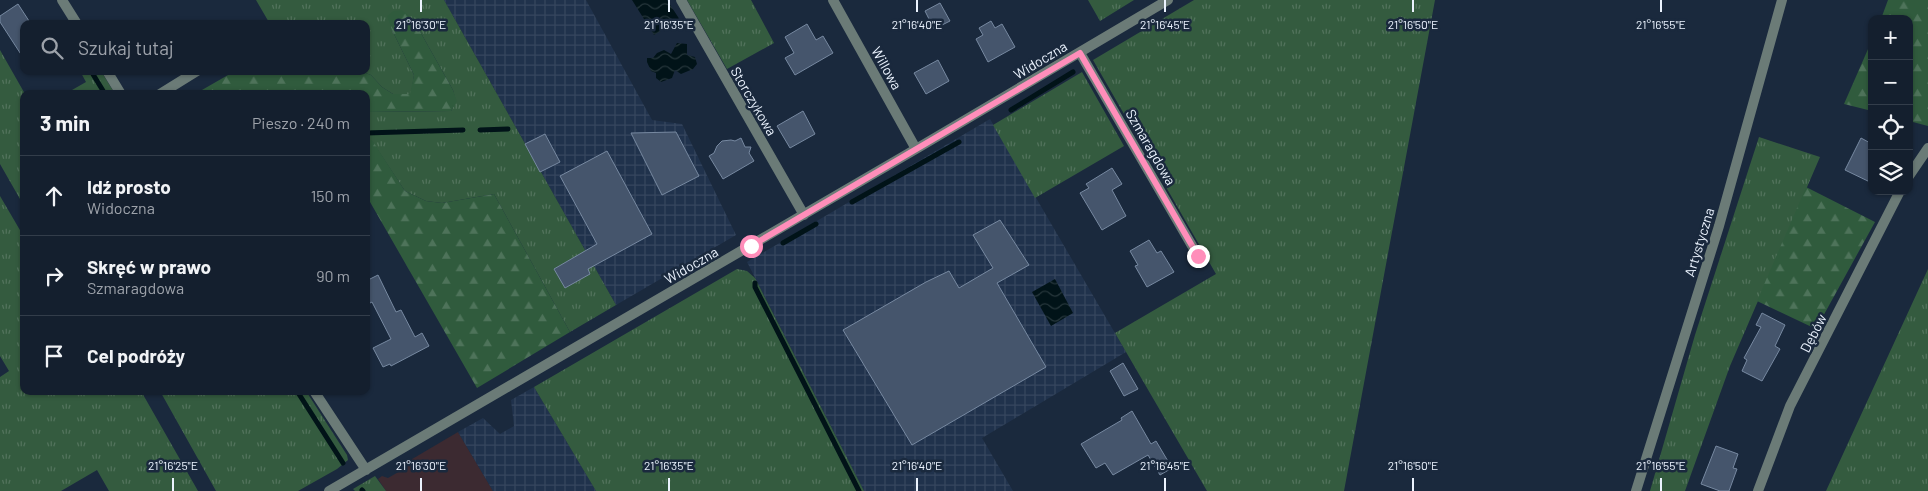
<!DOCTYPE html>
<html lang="pl">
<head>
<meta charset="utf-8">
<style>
	:root { --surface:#141f2e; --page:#1d2736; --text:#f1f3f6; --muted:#9da2aa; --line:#333d4a }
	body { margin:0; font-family:Barlow,sans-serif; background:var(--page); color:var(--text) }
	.controls { position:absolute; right:15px; top:15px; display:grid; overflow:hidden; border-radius:10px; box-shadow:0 1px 4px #0004 }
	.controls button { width:45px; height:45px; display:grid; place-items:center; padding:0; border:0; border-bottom:1px solid var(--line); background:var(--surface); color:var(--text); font:25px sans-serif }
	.stop { position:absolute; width:15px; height:15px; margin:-11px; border:4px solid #ff8eba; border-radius:50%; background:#fff }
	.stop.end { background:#ff8eba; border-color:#fff; box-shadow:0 1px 5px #0008 }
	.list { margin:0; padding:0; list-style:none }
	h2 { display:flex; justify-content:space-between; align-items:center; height:65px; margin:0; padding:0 20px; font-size:21px }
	h2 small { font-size:16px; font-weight:400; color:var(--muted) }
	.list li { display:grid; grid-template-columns:32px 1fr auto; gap:15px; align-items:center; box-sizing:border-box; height:80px; padding:0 20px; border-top:1px solid var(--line) }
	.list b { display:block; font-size:19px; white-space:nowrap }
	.list p { margin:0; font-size:16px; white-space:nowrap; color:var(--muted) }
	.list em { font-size:16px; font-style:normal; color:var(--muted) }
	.icon { flex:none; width:28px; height:28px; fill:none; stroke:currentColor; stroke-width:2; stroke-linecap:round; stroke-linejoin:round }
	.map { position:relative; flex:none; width:1928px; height:491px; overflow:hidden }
	.search { position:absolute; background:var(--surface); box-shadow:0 1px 4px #0004; left:20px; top:20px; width:350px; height:55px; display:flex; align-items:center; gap:12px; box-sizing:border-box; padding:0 18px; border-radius:10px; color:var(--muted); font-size:19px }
	.panel { position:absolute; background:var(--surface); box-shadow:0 1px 4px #0004; left:20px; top:90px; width:350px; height:305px; border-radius:10px }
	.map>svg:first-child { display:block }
</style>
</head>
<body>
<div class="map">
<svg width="1928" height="491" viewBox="0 0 1928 491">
	<defs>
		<pattern id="industrial-grid" width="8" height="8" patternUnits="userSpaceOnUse" patternTransform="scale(1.25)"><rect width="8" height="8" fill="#20324c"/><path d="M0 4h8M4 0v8" fill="none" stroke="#36465e"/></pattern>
		<pattern id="grass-tufts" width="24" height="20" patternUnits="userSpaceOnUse" patternTransform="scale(1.25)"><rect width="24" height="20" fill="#345b3f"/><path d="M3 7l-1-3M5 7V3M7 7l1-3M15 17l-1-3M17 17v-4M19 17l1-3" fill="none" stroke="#52735c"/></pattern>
		<pattern id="forest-firs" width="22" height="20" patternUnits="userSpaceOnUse" patternTransform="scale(1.25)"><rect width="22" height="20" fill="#305b3d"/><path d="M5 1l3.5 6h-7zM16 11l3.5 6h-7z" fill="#4e735a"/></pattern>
		<pattern id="water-waves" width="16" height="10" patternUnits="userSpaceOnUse" patternTransform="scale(1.25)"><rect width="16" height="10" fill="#011318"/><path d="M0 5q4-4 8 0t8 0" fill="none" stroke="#26363b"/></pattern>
	</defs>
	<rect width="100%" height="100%" fill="#1a293d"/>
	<path fill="#3c2a31" d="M458,432l35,59h-107l-8,-12 4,-3 6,2 14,-8v-5z"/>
	<path fill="url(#industrial-grid)" d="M444,0h142l66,120 30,4 54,111 -120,70z
		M990,119l136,233 -144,86 31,53h-149l-117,-229z
		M534,387l62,104h-103l-35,-59 25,-14 17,16 14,-8 -3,-26z"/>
	<path fill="url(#grass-tufts)" d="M256,0h188l172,305 -46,27 -76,-138 -52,9 -16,-2 -21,-10 -33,-50h-6v-29l85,-1 5,-10 -3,-11 -40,-71 -21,11 22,45 -3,19h-18l-11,-7 -11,-12 -11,-4h6v-47h-96z
		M687,0h64l23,43 -47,26z
		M1088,0h46l-34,21z
		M1194,0h241l-91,491h-137l-92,-158 101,-59 -123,-214z
		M0,50l25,44h-1v112l-24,-42z
		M80,71h21l14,23h-50l21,-12z
		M1082,72l42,74 -89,52 -42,-73z
		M1759,137l61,20 -90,209 -45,125h-35l45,-156z
		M0,196l24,41v154h117l57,100h-89l-12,-21 -36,21h-61v-114l9,-6 -9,-15z
		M737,269l10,2 8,7 109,213h-268l-62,-104z
		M1928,269v222h-102z
		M160,391h146l41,64 1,5 -11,9 -39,22h-82z
		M375,476l11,15h-31l-2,-2z"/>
	<path fill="url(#forest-firs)" d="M1888,0h40v126l-19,-5v-102h-28z
		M402,10l11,9 40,71 4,11 -6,10 -85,1v-18h-171l40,-23h125l11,4 11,12 11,7h17l4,-19 -22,-45 -5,-14 6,-5z
		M1872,40v71l-28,-7z
		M372,140l33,51 21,10 16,2 52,-9 76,138 -93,56 -111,-193v-54z
		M1806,187l69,35 -59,107 -59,-28z"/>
	<path fill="url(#water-waves)" d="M632,0h35l13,20 -1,6 -13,2 -12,7z
		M677,43l10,1v11l8,2 2,7 -4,5 -12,5 -6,-4 -3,8 -11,4 -5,-4v-5l-5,-2 -4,-9v-4h6l4,-5 7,-3 7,4z
		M1055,279l18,34 -22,13 -19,-34z"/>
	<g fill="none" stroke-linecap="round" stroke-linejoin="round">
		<path stroke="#011318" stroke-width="5" d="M60,23v1
			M91,71l14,23
			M1011,110l62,-38
			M480,130l28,-1
			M366,133l97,-3
			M852,202l107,-60
			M783,243l33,-19
			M755,283v4l104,204
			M297,391l46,72
			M362,490l1,1"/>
	</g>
	<path fill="#45556c" stroke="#7789a1" d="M940,3l10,18 -16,8 -9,-18z
		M18,4l13,20h-7v35l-24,-37v-6z
		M991,21l4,7 7,-4 13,23 -27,15 -12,-23 7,-4 -4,-7z
		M807,24l9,16 7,-4 10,17 -38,22 -10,-17 9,-5 -9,-16z
		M938,60l11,21 -23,13 -12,-21z
		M803,111l12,23 -25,14 -13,-22z
		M676,132l23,44 -37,19 -31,-62z
		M545,134l15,28 -20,10 -15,-28z
		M741,138l4,9h6l-2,6 5,8 -31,18 -14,-23 5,-3 3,-7 5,-5 9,-1 4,1z
		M1861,138l11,6v39l-27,-13z
		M607,151l45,83 -64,35 2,5 -25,14 -11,-19 43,-25 -37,-68z
		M1112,168l10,16 -10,6 14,26 -24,14 -22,-37 9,-5 -3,-4z
		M1000,220l29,45 -32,18 49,84 -134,78 -69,-115 83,-48 23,-11 10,17 34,-20 -20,-33z
		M1149,240l8,13 4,-2 13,21 -27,15 -12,-21 3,-1 -8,-14z
		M378,275l18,37 5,-2 14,27 7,-4 7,13 -38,20 -1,-2 -7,3 -10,-19 18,-9 -19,-37 -6,3v-24z
		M1762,313l23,12 -10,21 5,3 -18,32 -20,-10 5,-11 -3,-2 17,-31 -5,-2z
		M1123,363l15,26 -14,7 -14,-25z
		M1132,411l19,33 5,-3 16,27 -12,7 -12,-20 -35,20 -8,-12 -9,5 -15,-24 41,-24 -1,-2z
		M1716,446l22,8 -5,14 4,1 -8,22h-9l-19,-7z"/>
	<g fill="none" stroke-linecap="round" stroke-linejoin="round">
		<path stroke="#6b7b77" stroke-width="10" d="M160,94l37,-23"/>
		<path stroke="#6b7b77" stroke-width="10" d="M62,0l15,24
			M681,0l123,215
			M833,0l83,149
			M1080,53l118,203
			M107,71l14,23
			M1909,176l19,-28
			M314,391l52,79
			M329,491l587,-342 252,-149
			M1636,491l83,-265 63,-226
			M1758,491l32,-85 110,-215"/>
	</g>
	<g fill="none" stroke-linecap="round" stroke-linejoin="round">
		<path stroke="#ff8eba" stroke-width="6" d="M751,246l329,-193 118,203"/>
	</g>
	<path fill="none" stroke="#ebf3fe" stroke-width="2" d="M421,0v12M669,0v12M917,0v12M1165,0v12M1413,0v12M1661,0v12M173,478v13M421,478v13M669,478v13M917,478v13M1165,478v13M1413,478v13M1661,478v13"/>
	<g text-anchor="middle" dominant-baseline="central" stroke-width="5" stroke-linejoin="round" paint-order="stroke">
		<g font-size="14" fill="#ebf3fe" stroke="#1a293d">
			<text transform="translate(1040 60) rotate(-31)">Widoczna</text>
			<text transform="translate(887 68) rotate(61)">Willowa</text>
			<text transform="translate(754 101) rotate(60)">Storczykowa</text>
			<text transform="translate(1151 147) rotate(60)">Szmaragdowa</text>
			<text transform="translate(1699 242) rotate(-73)">Artystyczna</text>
			<text transform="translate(691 265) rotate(-30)">Widoczna</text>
			<text transform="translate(1813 333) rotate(-63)">Dębów</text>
		</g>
	</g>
	<g font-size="12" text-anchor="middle" fill="#ebf3fe" stroke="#1a293d" stroke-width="5" stroke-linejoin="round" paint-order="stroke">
		<text x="421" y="29">21°16'30"E</text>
		<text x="669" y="29">21°16'35"E</text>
		<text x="917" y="29">21°16'40"E</text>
		<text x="1165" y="29">21°16'45"E</text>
		<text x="1413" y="29">21°16'50"E</text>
		<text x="1661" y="29">21°16'55"E</text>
		<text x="173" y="470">21°16'25"E</text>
		<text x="421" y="470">21°16'30"E</text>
		<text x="669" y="470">21°16'35"E</text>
		<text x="917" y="470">21°16'40"E</text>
		<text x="1165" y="470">21°16'45"E</text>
		<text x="1413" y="470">21°16'50"E</text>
		<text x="1661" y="470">21°16'55"E</text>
	</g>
</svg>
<div class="controls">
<button>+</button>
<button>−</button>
<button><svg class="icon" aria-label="locate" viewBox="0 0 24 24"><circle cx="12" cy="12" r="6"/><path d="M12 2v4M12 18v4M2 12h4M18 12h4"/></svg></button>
<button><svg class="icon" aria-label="layers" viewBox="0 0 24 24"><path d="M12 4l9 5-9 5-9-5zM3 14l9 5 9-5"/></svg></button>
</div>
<div class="stop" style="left:751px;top:246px"></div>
<div class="stop end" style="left:1198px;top:256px"></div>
<div class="search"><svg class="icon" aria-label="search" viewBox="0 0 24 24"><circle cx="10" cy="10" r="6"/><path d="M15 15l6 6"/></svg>Szukaj tutaj</div>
<section class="panel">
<h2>3 min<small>Pieszo · 240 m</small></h2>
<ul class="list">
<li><svg class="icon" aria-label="ahead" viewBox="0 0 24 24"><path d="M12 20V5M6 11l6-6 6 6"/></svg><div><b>Idź prosto</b><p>Widoczna</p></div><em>150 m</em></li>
<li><svg class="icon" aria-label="right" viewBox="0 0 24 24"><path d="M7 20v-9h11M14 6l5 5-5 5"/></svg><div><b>Skręć w prawo</b><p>Szmaragdowa</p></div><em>90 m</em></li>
<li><svg class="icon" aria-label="arrive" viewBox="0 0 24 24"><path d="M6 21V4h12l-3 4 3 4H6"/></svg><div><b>Cel podróży</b></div></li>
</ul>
</section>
</div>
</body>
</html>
